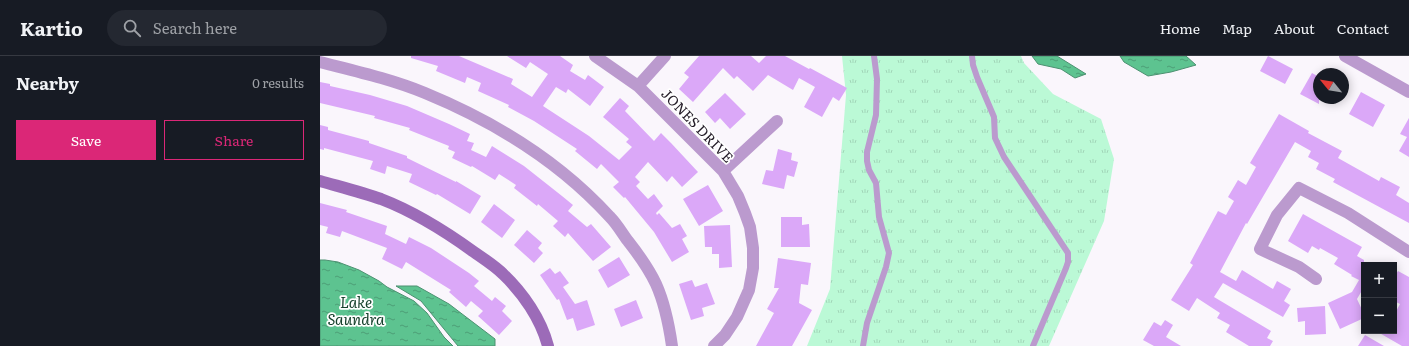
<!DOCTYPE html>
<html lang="en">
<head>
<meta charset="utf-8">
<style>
	:root { --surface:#171b24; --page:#242831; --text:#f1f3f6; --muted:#9ea1a6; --line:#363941; --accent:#db2777 }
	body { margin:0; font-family:Literata,serif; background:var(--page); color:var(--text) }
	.controls { position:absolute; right:12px; bottom:12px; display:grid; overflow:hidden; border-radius:0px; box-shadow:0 2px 10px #0003 }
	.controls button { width:36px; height:36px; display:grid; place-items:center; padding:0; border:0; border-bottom:1px solid var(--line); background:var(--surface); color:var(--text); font:20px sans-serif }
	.compass { position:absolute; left:993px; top:12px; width:36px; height:36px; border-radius:50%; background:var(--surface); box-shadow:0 2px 10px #0003; rotate:300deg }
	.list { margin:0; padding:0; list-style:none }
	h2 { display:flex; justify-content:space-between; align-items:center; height:52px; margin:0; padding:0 16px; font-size:17px }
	h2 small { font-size:13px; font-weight:400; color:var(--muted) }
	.actions { display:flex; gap:8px; padding:12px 16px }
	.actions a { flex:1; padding:9px 0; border:1px solid var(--accent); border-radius:0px; text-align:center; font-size:14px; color:var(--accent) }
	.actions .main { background:var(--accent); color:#fff }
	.icon { flex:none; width:22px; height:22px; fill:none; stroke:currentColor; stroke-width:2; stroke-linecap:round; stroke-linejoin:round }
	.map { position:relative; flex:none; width:1089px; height:290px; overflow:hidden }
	header { display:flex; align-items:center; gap:24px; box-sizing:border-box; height:56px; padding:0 20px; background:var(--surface); border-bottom:1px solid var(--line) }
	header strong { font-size:19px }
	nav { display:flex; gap:22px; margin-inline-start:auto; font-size:14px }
	.search { width:280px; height:36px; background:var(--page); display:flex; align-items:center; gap:10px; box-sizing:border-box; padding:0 14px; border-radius:22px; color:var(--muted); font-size:15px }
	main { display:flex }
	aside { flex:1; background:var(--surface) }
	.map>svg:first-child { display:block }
</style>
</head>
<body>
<header>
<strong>Kartio</strong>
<div class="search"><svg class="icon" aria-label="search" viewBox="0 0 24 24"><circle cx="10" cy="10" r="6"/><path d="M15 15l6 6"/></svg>Search here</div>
<nav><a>Home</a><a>Map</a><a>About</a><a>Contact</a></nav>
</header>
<main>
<aside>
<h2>Nearby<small>0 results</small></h2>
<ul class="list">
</ul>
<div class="actions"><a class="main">Save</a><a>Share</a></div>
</aside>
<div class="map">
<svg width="1089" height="290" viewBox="0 0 1089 290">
	<defs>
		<pattern id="grass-tufts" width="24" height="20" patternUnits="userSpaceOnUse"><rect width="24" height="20" fill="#bbf9d6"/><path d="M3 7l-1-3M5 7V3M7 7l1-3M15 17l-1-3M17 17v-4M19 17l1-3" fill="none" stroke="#a1d5b8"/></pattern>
		<pattern id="water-ripples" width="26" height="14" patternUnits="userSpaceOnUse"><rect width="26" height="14" fill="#5dc390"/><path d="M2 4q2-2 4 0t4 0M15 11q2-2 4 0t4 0" fill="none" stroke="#4d9e76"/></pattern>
	</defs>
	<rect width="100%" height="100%" fill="#faf6fc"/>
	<path fill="url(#grass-tufts)" d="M522,0h179l3,7 29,31 48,25 13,40 -10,62 -55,125h-242l23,-57 16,-194z"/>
	<path fill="url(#water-ripples)" stroke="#4c9171" d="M712,0h25l29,18 -11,4 -14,-9 -23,-5z
		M800,0h66l10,9 -25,7 -23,4 -24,-14z
		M0,204h5l13,2 21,8 20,11 8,6 27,14 13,12 17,24 9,9h-133z
		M76,230h21l32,18 46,35v7h-37l-37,-45z"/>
	<path fill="#dba8f8" d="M91,0h48l54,23 -2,5 21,13 16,-23 -18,-12 -4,6 -19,-12h53l13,9 -3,6 15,9 3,-5 16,12 -14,19 -22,-17 -2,4 -10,-6 -13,19 46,30 30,24 13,-13 -6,-5 3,-3 -26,-22 17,-19 9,8 -4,5 29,30 7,-8 10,10 27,29 -16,15 -10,-11 -5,6 -19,-20 -13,15 5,5 -4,4 12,13 6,-5 9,12 -7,7 1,2 2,-2 13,15 8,-4 7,12 -5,3 7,13 -17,10 -18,-30 -29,-35 -1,1 -11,-11 6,-5 -18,-18 -4,5 -22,-18 2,-2 -43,-28 -26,-14 1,-2 -31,-14 3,-8 -14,-6 -2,6 -29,-12 2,-5 -27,-8z
		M379,0h52l8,7 7,-7h19l24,13 1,-1 37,20 -8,13 -6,-4 -11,20 -18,-10 11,-20 -16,-9 -6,12 -25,-15 -15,16 -16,-15 -3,3 -11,-11 -30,34 -14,-13 10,-12 -5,-4z
		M948,0l25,13 -8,15 -25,-13z
		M992,17l7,4v27l-19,-10z
		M0,26l10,2v2l40,9 37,11 42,18 21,10 -3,7 7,2 -3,7 15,7 6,-11 32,20 38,30 11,9 -5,6 19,16 4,-3 20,23 -18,14 -25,-28 -3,4 -12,-11 5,-5 -20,-17 -1,2 -23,-18 2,-3 -17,-11 -4,6 -23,-14 -1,1 -19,-9 3,-6 -7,-3 1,-3 -40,-16 1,-2 -36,-10 1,-2 -55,-13z
		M1041,36l24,13 -12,22 -24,-13z
		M405,37l21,21 -16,15 -10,-11 -5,5 -10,-11z
		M959,58l30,17 -1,2 34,18 -4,7 41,23 2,-4 19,10 -4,8 13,8v20l-76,-41 2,-3 -19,-10 3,-6 -11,-6 3,-6 -16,-9 -48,82 -1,-1 -26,49 16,9 6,-11 31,19 4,-8 14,8 -7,12 6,4 -7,12 -60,-34 -9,14 57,34 -4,7 6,3 -3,5h-21l-23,-14 4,-7 -13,-7 3,-5 -23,-15 -8,13 -18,-11 22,-35 -3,-2 28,-52 8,4 8,-14 -6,-4 10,-17 8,5 10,-18 -6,-4z
		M1089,62v39l-10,-6 8,-14 -7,-3z
		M0,69l8,2v3l41,11v2l38,13v2l49,24v-1l25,15 -11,18 -33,-20 -1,1 -27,-13 3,-8 -25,-8 -2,8 -15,-5 3,-8 -49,-13v2l-4,-1z
		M458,93l14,4 -1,7 7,2 -4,15 -7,-2 -3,14 -22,-5 4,-14 7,1z
		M388,129l15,26 -24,15 -16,-27z
		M0,147l27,7 -1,2 41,14 -2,8 21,10 3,-7 22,11 38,25 10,8 -5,5 18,15 3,-4 11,9 -4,5 10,10 -13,14 -21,-19 5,-5 -12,-10 -5,6 -17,-15 2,-2 -45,-28 -4,7 -20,-10 5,-11 -45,-17 -2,6 -14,-4 2,-6 -8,-2z
		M174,148l21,16 -13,18 -21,-16z
		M983,158l59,33 -5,9 7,4v27l-7,12 7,15v4l-24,11 -12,-26 24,-11 7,-12 -8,-4 1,-1 -18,-11 4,-6 -18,-10 -1,2 -7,-4 -4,7 -20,-12z
		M461,161h21v8l7,-1 1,23h-29z
		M410,169l2,42 -13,1v-14h-7v-7h-7l-1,-21z
		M207,174l15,13 -4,5 5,5 -9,10 -20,-18z
		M299,201l11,18 -22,13 -10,-18z
		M458,202l33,5 -3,22 -7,-1 -2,19 13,7 -20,36h-36l18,-33 -7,-4 12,-21h-5z
		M230,212l5,6 5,-3 9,12 -6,4 12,17 12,-4 8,25 -18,6 -4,-13 -6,2 -8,-21 -2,1 -17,-25z
		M1078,215l11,6v69h-7l-26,-15h18v-16l6,-11 -6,-3v-24z
		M372,224l3,7 12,-4 8,21 -13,4 2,8 -13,4 -12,-36z
		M316,244l7,18 -22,9 -7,-18z
		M1005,250l1,28 -21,1v-14l-7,1 -1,-14z
		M845,264l8,5 -7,12 15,9h-27l-11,-6 11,-18 7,4z
		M1045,279l19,11h-26z"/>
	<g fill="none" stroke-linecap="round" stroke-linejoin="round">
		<path stroke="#bb9ace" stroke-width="6" d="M652,0l1,9 4,12 17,40 1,21 9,19 64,96v9l-2,6 -33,78
			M543,290l4,-23 19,-56 3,-14 -10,-36 -3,-34 -7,-13 -2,-9v-9l9,-37 1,-36 -3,-23"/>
		<path stroke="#bb9ace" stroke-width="12" d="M275,0l43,30 85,85 15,25 7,17 5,14 3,21v20l-4,22 -12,27 -12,18 -11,11
			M1025,0l64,36
			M0,6c35,9 71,17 105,31 68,28 135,69 185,124 7,7 12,16 18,24 11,14 21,28 28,43 9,20 13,41 16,62
			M318,30l27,-30
			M403,115l54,-50
			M996,223l-17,-12 -39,-18 17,-34 22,-27 49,25 61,39"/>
		<path stroke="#9c6bb8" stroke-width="12" d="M0,125c21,6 41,11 61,18 34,13 64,32 93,53 10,7 21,14 29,22 20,19 38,45 45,72"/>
	</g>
	<g text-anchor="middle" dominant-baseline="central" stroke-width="3.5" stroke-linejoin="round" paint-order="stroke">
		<g font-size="14" fill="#241c28" stroke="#fff">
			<text transform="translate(378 69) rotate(46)">JONES DRIVE</text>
		</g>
		<g font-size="15" font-style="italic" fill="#17422d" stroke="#fff">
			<text x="36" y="245">Lake<tspan x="36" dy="17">Saundra</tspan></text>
		</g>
	</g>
</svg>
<div class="controls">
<button>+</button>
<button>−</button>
</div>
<svg class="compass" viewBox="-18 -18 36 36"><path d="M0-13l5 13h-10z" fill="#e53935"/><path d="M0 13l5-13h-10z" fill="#9ea1a6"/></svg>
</div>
</main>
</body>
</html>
